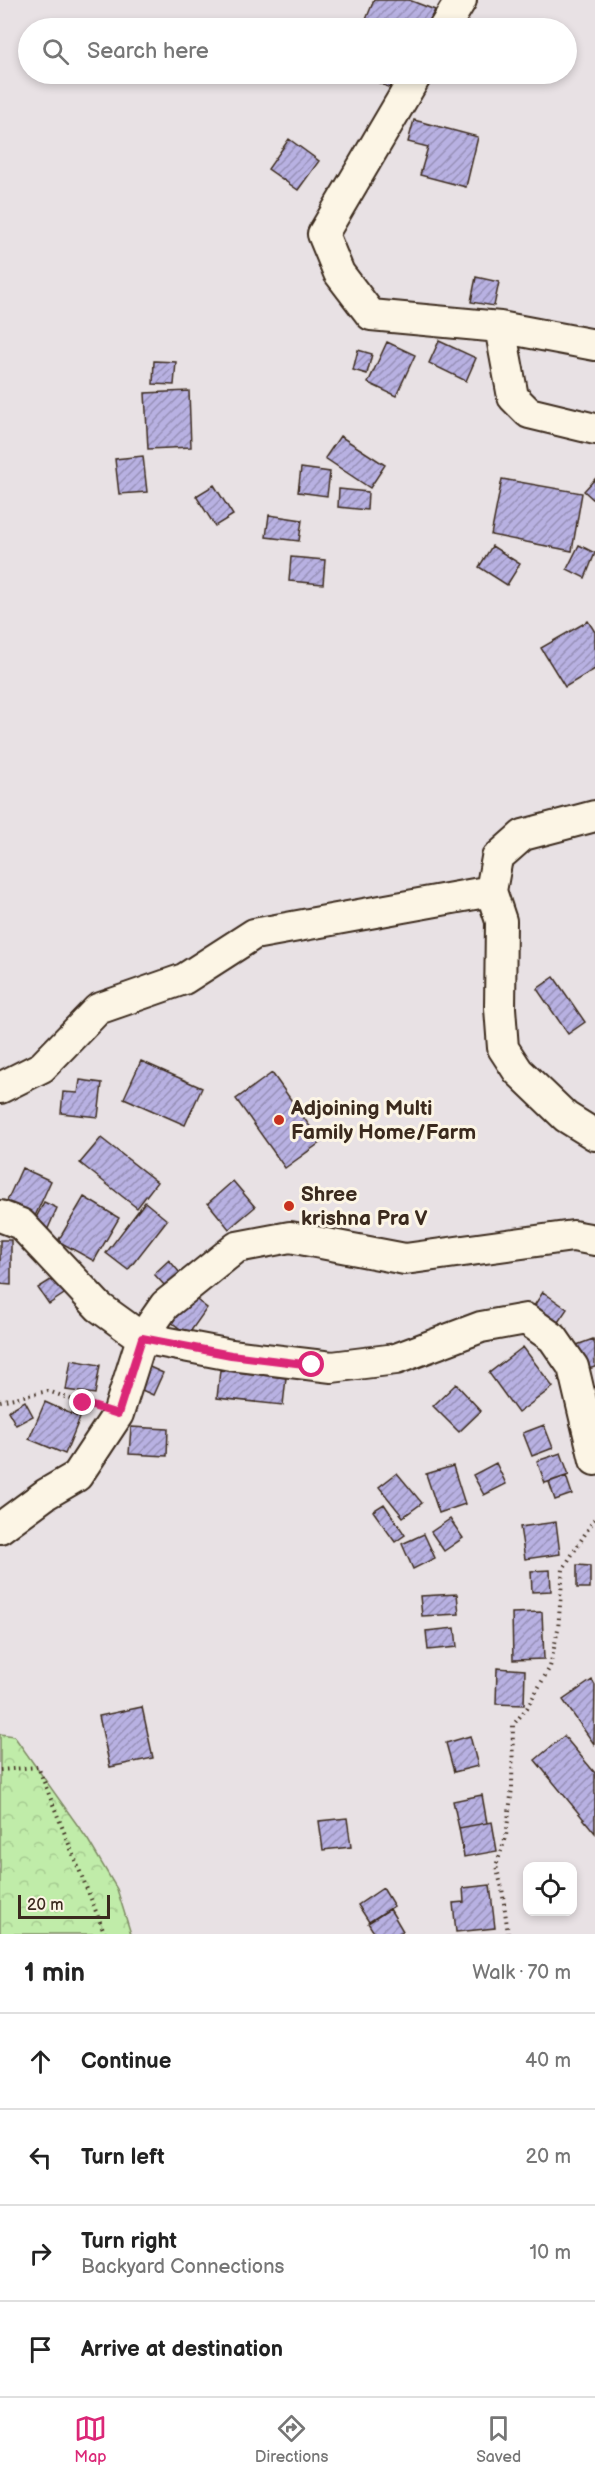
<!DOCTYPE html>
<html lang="en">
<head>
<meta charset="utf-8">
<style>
	:root { --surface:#fff; --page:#f6f6f6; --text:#222; --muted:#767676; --line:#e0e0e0; --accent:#db2777 }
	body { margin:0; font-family:"Balsamiq Sans",sans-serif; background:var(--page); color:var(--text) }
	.controls { position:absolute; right:18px; bottom:18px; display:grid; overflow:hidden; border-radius:12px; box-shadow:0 3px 9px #0003 }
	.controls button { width:54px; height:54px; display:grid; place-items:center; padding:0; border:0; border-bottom:2px solid var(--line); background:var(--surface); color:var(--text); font:30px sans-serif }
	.scale { position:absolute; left:18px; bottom:15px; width:92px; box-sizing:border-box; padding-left:6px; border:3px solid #3b2a1e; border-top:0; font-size:16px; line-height:21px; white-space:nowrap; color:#3b2a1e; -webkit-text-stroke:4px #fcf5e5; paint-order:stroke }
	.stop { position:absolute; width:18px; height:18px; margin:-14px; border:4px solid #db2777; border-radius:50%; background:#fff }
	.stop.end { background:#db2777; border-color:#fff; box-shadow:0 2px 6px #0008 }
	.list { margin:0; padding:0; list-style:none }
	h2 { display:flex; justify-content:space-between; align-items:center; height:78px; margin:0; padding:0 24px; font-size:26px }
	h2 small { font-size:20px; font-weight:400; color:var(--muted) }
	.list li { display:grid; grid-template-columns:39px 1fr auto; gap:18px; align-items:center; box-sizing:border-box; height:96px; padding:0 24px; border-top:2px solid var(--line) }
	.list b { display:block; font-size:22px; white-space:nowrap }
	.list p { margin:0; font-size:20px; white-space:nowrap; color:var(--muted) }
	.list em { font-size:20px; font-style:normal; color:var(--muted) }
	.icon { flex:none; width:33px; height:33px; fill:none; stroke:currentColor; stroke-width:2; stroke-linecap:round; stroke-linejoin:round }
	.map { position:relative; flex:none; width:595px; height:1934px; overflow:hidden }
	.search { position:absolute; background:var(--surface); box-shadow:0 3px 9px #0003; left:18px; right:18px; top:18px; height:66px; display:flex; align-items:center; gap:15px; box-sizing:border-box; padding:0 21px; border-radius:33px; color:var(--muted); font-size:22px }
	.sheet { height:462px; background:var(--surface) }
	nav { display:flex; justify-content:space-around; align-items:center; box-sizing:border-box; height:84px; border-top:2px solid var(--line); background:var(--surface); font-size:16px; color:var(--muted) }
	nav a { display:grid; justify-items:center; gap:3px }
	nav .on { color:var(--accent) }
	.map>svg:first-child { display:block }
</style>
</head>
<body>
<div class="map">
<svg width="595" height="1934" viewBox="0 0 595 1934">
	<defs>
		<pattern id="forest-crowns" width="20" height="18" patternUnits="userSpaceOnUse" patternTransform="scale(1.5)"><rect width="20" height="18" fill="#c0eca9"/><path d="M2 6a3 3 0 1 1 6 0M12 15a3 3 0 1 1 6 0" fill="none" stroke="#a6cb91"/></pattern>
		<pattern id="building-hatch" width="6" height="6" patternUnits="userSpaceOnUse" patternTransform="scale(1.5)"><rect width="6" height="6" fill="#b8b1e2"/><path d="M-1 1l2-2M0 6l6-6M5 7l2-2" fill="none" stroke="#9790b7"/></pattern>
	</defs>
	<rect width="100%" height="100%" fill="#e8e1e4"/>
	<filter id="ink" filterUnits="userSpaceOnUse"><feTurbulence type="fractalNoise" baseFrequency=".0167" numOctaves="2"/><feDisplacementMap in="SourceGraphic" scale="12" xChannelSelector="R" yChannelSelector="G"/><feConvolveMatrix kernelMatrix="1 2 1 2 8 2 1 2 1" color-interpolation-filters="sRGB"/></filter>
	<g filter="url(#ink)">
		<path fill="url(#forest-crowns)" stroke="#7e8b64" stroke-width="1.5" d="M0,1734l14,2 74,104 29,49 14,45h-131z"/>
		<path fill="url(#building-hatch)" stroke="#3b2a1e" stroke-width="1.5" d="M374,0h35l26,10 -10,18h-11l-10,-4 -2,4h-36l-3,-1z
			M361,74h39l-8,15z
			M414,120l64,17 -12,50 -46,-12 8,-28 -20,-5z
			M289,139l30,22 -21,29 -30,-21z
			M476,277l23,5 -5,24 -23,-4z
			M439,341l37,17 -10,23 -37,-18z
			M387,342l28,13 -19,41 -28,-13z
			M358,350l14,4 -5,20 -14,-4z
			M154,361l22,1 -2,23 -21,-1z
			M189,391l2,56 -43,2 -3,-56z
			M340,436l45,29 -15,23 -45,-30z
			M143,456l4,36 -28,2 -4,-35z
			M301,468l29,4 -3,24 -29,-4z
			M502,479l80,14 -10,58 -81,-16z
			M595,479v22l-11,-10z
			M214,485l19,30 -18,11 -19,-30z
			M339,489l29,3 -1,18 -29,-3z
			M269,515l33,5 -3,21 -33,-4z
			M579,545l16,8 -10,25 -18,-9z
			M492,546l28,18 -13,21 -28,-18z
			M291,557l34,3 -2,24 -34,-3z
			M588,621l7,11v37l-30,18 -24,-39z
			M554,977l31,45 -17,12 -31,-45z
			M141,1061l61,27 -17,37 -61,-27z
			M272,1073l49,69 -36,26 -49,-69z
			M80,1080l22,3 -4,34 -37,-4 2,-21 15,1z
			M101,1138l56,44 -20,26 -57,-45z
			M22,1168l29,13 -16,35 -29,-13z
			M233,1181l22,26 -26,22 -21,-26z
			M84,1197l35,21 -25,43 -36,-20z
			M44,1202l13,6 -11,25 -14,-7z
			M145,1202l22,18 -39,50 -22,-17z
			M0,1240h11v45l-11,-1z
			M169,1260l11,13 -14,14 -12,-13z
			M57,1276l10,16 -18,12 -11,-16z
			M543,1292l24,17 -13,19 -24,-16z
			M189,1294l18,14 -19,27 -18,-14z
			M593,1339l2,6v22l-13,4 -8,-25z
			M523,1347l30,40 -35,26 -29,-40z
			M71,1360l29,5 -5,29 -29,-4z
			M134,1360l29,13 -10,22 -29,-13z
			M220,1370l66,8 -3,27 -66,-7z
			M456,1384l25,27 -22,21 -26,-26z
			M25,1401l8,15 -17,9 -8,-14z
			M45,1402l35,16 -15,36 -36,-15z
			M544,1425l9,23 -21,8 -9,-23z
			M131,1427l37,2 -1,27 -38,-2z
			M561,1453l8,22 -24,8 -8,-22z
			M496,1463l10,21 -22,11 -11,-20z
			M453,1466l12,38 -26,9 -13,-39z
			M397,1473l25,30 -19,14 -24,-30z
			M566,1476l6,18 -17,6 -6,-18z
			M384,1504l21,31 -10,7 -22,-31z
			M450,1519l13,19 -19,13 -13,-19z
			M556,1522l4,32 -35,5 -5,-32z
			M424,1534l11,24 -22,11 -11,-25z
			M577,1565l13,1v22h-13z
			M550,1570l1,21 -19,1 -1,-21z
			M457,1594l2,20 -37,2 -2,-20z
			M542,1612l2,47 -31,1 -1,-47z
			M455,1628l2,19 -29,3 -2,-19z
			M497,1668l28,2 -1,35 -28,-1z
			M592,1680l3,5 -1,59 -31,-44z
			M142,1707l11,51 -43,9 -11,-51z
			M470,1736l8,30 -24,6 -8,-29z
			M564,1736l31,37v60l-60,-73z
			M482,1795l5,28 -28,5 -6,-27z
			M347,1818l4,29 -28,3 -4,-29z
			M492,1822l5,29 -33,6 -5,-29z
			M490,1885l5,43 -39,4 -3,-29 11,-1 -1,-14z
			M383,1888l11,18 -25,16 -11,-17z
			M390,1909l13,22 -5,3h-23l-7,-11z"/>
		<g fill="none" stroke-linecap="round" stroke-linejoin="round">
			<defs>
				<path id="minor" d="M444,28l17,-28
					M417,74l-94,160 16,39 32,42 129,12
					M595,345l-95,-18 13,70 16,16 66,16
					M595,816l-72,19 -26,23 -6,33 10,30 -1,87 3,40 15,23 48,46 29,18
					M0,1088l42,-21 56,-58 86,-30 70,-45 237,-43
					M0,1216l21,8 78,83 43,31 23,-33 72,-58 53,-10 115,22 168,-23 22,4
					M0,1528l46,-34 31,-18 41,-62 24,-76 89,17 101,12 64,-8 85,-32 45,-8 27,19 20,29 22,93"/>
			</defs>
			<use href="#minor" stroke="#3b2a1e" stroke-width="34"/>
			<path stroke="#3b2a1e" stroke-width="4" stroke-dasharray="1.5 4.5" stroke-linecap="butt" d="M0,1401l48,-10 40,14
				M0,1770l38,-3 67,167
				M508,1934l-6,-46 -6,-22 10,-30 6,-48 1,-63 14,-17 23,-41 8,-38 5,-60 32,-51"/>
			<use href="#minor" stroke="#fcf5e5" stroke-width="30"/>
		</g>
	</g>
	<g fill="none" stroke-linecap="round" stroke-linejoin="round" filter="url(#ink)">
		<path stroke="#db2777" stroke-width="8" d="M83,1403l35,11 24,-76 89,17 81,10"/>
	</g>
	<g fill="#c8321e" stroke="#fcf5e5" stroke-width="2">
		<circle cx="279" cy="1120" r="6"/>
		<circle cx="289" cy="1206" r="6"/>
	</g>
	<g text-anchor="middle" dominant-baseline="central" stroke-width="6" stroke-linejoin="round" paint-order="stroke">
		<g font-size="21" font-weight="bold" fill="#3b2a1e" stroke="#fcf5e5" text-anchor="start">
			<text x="291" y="1108">Adjoining Multi<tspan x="291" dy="24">Family Home/Farm</tspan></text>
			<text x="301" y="1194">Shree<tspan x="301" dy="24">krishna Pra V</tspan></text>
		</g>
	</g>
</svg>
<div class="controls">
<button><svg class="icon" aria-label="locate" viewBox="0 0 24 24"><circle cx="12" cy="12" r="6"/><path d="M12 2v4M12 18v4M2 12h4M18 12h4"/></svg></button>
</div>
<div class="scale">20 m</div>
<div class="stop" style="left:312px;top:1365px"></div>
<div class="stop end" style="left:83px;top:1403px"></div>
<div class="search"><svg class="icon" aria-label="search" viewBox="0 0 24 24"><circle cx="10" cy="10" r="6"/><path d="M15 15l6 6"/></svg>Search here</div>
</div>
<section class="sheet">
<h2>1 min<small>Walk · 70 m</small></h2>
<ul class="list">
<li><svg class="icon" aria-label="ahead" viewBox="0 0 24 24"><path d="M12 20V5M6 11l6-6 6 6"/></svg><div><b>Continue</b></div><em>40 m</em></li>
<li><svg class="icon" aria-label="left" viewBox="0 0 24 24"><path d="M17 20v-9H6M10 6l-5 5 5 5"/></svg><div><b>Turn left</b></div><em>20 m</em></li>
<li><svg class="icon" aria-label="right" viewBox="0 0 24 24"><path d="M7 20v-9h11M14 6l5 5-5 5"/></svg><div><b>Turn right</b><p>Backyard Connections</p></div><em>10 m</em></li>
<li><svg class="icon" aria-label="arrive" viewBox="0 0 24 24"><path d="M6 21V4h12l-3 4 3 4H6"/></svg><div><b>Arrive at destination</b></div></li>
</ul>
</section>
<nav>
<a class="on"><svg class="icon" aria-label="map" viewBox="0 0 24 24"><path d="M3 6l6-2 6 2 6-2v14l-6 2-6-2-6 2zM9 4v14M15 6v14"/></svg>Map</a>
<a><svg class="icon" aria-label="directions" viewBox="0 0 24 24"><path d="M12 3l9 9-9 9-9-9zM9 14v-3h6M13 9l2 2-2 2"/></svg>Directions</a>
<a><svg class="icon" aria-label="saved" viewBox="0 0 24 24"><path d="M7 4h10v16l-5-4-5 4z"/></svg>Saved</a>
</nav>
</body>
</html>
